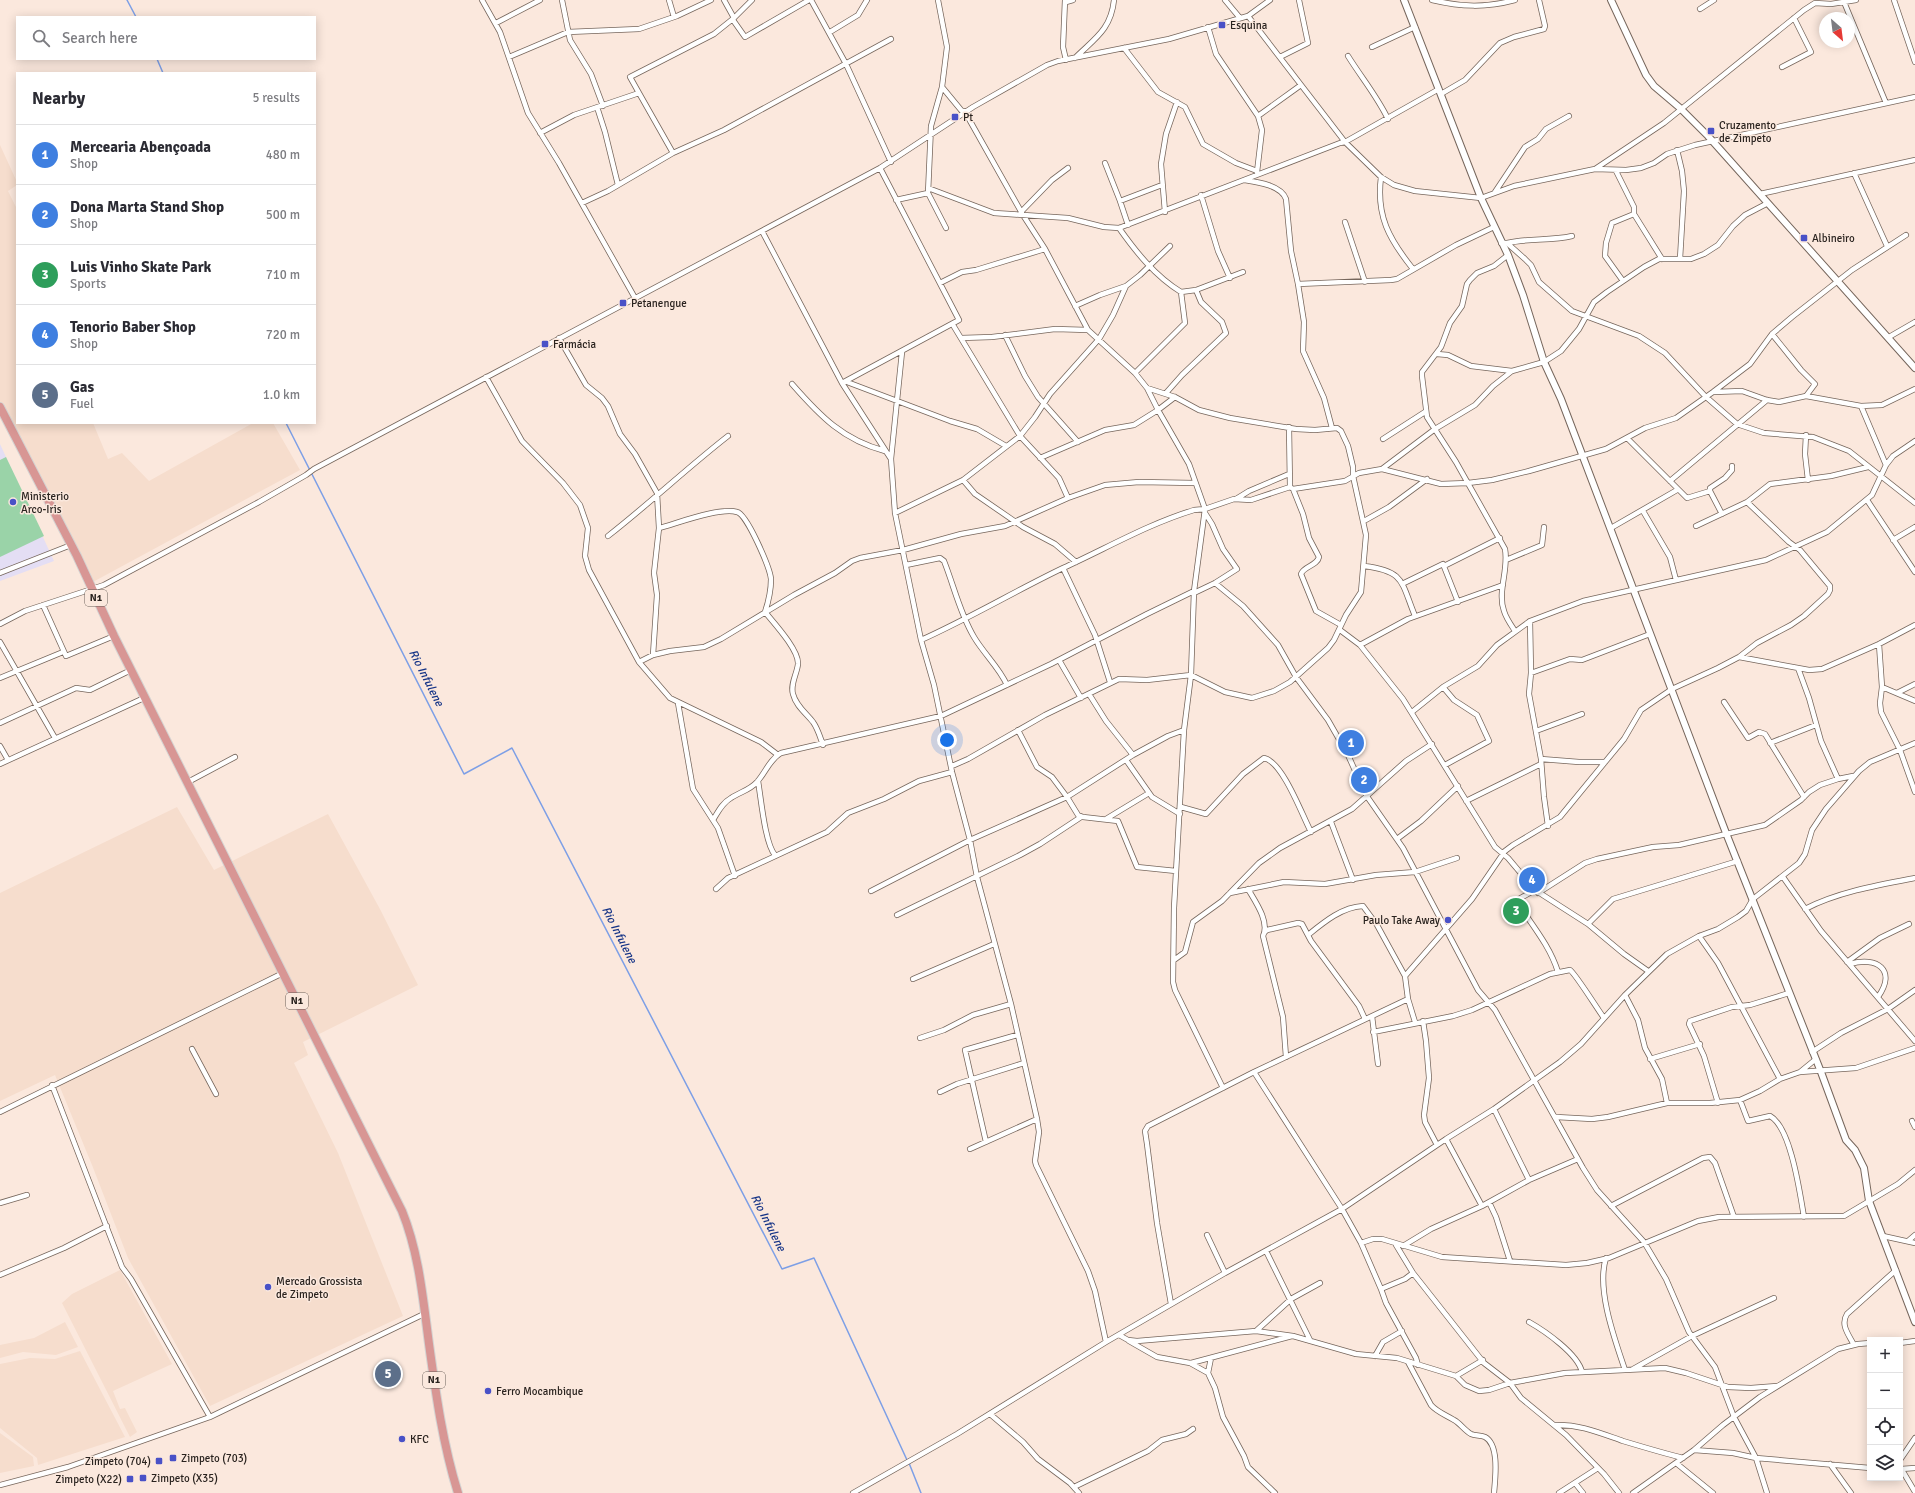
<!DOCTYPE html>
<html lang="en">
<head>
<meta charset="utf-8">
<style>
	:root { --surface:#fff; --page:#f2f2f3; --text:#2b2b33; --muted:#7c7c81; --line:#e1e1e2; --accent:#2563eb }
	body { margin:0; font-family:Signika,sans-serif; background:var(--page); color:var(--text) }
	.controls { position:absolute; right:12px; bottom:12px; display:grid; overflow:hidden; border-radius:0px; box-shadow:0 2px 10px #0003 }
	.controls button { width:36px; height:36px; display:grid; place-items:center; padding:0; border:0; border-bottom:1px solid var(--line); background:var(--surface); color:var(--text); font:20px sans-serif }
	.compass { position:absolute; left:1819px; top:12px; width:36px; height:36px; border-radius:50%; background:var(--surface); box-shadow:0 2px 10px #0003; rotate:152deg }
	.you { position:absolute; left:947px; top:740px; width:14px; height:14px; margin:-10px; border:3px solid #fff; border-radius:50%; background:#1a73e8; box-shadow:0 0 0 6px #1a73e833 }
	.badge { display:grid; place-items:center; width:26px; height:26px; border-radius:50%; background:var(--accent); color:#fff; font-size:13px; font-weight:700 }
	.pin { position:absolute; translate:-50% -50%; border:2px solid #fff; box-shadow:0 1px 4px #0006 }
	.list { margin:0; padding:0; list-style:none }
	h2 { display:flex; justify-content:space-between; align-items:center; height:52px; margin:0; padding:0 16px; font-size:17px }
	h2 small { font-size:13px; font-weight:400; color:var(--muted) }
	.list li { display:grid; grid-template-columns:26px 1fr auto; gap:12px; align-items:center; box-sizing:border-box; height:60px; padding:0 16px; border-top:1px solid var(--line) }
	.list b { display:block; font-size:15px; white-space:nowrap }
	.list p { margin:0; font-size:13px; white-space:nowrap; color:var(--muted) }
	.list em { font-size:13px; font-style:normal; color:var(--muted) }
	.icon { flex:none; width:22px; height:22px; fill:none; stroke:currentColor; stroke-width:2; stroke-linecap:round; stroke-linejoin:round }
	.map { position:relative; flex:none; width:1915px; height:1493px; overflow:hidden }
	.search { position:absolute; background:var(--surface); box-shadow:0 2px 10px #0003; left:16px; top:16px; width:300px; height:44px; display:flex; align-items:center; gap:10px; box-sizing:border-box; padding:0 14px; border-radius:0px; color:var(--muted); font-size:15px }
	.panel { position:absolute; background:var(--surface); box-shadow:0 2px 10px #0003; left:16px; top:72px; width:300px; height:352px; border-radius:0px }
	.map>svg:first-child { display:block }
</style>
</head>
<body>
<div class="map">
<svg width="1915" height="1493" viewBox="0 0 1915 1493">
	<rect width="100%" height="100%" fill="#fbe8dd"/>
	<path fill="#f6ddcd" d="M0,145l17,37v3l-9,6 9,18v214h76l15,36 14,-6 27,28 104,-58h20l27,47 -209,113 -26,-57 -65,-124z
		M177,807l37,63 114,-56 53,97 37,74 -115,57 5,13 -14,8 44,90 65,163 -193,90 -82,-148 -36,-93 -37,-90 -55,26v-208z
		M120,1270l52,94 -59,27 7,18 5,-1 12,24 -7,5 -68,-134 10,-9z
		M65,1322l13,25 -22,8 -33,-3 -23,6v-13l34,-7z
		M80,1351l45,86 -87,28 -1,-7 -37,-30v-64l30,-6 25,1z
		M0,1433l33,24 1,9 -34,7z"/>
	<path fill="#e4def4" d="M0,444l54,117 -54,20z"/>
	<path fill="#9ad3a8" d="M6,457l38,79 -44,21v-97z"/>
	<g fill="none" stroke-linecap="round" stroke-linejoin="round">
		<path stroke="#7d9fe6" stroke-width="1.5" d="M127,0l9,17
			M157,59l6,14
			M286,423l178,351 48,-26 270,521 32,-11 93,202
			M909,1463l12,30"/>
		<defs>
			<path id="minor" d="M482,0l18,32 28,81 31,50 76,135
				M562,0l8,40 21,34 12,32
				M669,0l5,17
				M724,0l10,18
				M811,0l35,64 45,98
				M938,0l9,47 -5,40 19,23 4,2 58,103 22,34 43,81 47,43 12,15 11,22 31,54 16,45 -11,82 -3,84 -7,55 -10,178 -1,74 2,8 48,98
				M1065,0l-2,47 3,13
				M1225,0l15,18
				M1432,0c30,7 53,8 83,0
				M1894,0l21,62
				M1066,2l7,-2
				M1844,2l42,101
				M1700,9l14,-9
				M1248,16l97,126 36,35 13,8 21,6 66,7 33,-12 81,-17 69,-46 140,-113 11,-7 16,1 25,-4
				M733,20l12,17 64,-37
				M496,23l44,-23
				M1208,27l8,27 42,62
				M830,32l28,-17 9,-15
				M1372,47l43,-20
				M1124,48l34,44 27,15 18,37 33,19 21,8
				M1348,56c13,21 29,40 40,63
				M509,57l59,-25 71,-3 38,-13 34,-16
				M1280,57l28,-14 -9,-43
				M1075,58c19,-19 36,-28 39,-58
				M1782,67l29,-15 -17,-34
				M942,87l-11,39 -3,67 18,35
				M639,93l34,60
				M1441,94l24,-14 35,-37 14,-6 30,-8 1,-3 -6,-26
				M597,107l8,25 13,53
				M540,133l34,-18 65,-22 -9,-16 84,-43 20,-16 18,-18
				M1677,150l5,21 2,20 -4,68
				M1105,163l15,38 8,24
				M1595,169l31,1 15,-2 13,-5 13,-9 28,-9 220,-48
				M1616,171l18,36v7l28,45
				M1257,172l5,-42 -4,-14 43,-31
				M1854,173l33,73
				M1381,177c-5,39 8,62 32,92
				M1244,180c13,2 37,5 42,19l5,52 7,33 6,38 -1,29 21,47 8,30
				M928,188l66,25 74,5 36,9 15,1 221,-85 5,-1 94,-53
				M1495,192l30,-45 13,-8 8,-10 23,-13
				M1760,194l155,-34
				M1201,195l17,56 12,27
				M896,200l32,-7
				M1120,201l42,-16
				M582,203l26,-12 65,-38 51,-23 167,-91
				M1021,212l31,-32 16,-12
				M1165,212l-4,-48 5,-30 11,-32
				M1345,222l20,60
				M1119,228c17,24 36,48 62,64l15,-2 47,-18
				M762,231l80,152 49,76
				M1501,243h6l18,16 6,6 8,17 33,29 67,25 26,17 40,43 32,28 27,9 49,4 36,14 66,52
				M1507,243c22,-5 44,-2 65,-7
				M1508,255l-14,11 -17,7 -7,7 -3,4 -5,22 -12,17 -9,24 -19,25v4l5,41 29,45 49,87c4,21 -8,42 -1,62 2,7 7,14 11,20
				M1623,281l-18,-25 1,-13 6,-20 22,-9
				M940,283l22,-11 14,-2 69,-21
				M1298,284l93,-4 6,-1 59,-34 38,-18
				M1075,306l25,-11 26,-9 14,-11 30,-29
				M953,325l67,111 39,42 9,20
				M1772,334l29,36 14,14 -9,12
				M1005,335l20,41 13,21 40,45
				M1889,337l26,-15
				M559,338l27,47 16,13 6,8 12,28 15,20 22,39 2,35 -5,45 3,22 -4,60
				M961,338l31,-1 63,-8 33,1
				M902,352l-11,107 4,54 26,127 13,45 18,87 18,68 7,37 34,127 26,115 2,13 -4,29 1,4 52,106 7,20 11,51
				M1437,354l11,1 23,11 41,5
				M1135,373l50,-50 -4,-31
				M486,377l36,64 41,42 17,22 8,23 -3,28 4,14 50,92 31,36 91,44 17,13
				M847,382l103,39 27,8 29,17
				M842,383l117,-63 -79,-152
				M792,384c28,32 51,56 93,67
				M1714,392l28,-1 25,9 12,2 27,-6 55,10 21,-1 33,-16
				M1166,393l16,-18 44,-42 -4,-11 -21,-20 -5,-12
				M1861,406l25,59
				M1289,427l1,60
				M1806,435l-1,19 3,26
				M1627,438l60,60 23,-7v-3l15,-10 7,-8v-4
				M1383,439l42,-27
				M1040,458l65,-28 29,-5 24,-15 17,-13
				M1382,469l53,-40 40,-24 18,-19 19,-15 32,-9 17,-11 18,-22 15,-27 13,-10 37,-25 15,-8h32l13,-5 14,-9 15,-19 12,-11 23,-12
				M963,480l12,14 48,33 32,17 21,18
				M1670,481l97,-81
				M1293,489l10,25 6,24 10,19c-2,9 -15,9 -18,17l15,37 25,14
				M1710,491l12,23
				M1236,499l13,-8 40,-17
				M1867,500l48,72
				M1643,511l27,46 6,23
				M895,513l68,-33 57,-44 15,-19 15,-23 49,-55 14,-24 13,-29
				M1364,521l25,-14 38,-28
				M1696,526l51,-24 23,-18 61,-8 37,-9
				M659,528c19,-5 61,-21 78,-16 10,2 33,56 34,67 0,10 -3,24 -6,33 9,11 34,38 33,52 -1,10 -8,20 -5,30 3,12 13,19 20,28 5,7 7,15 10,23
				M1611,528l66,-38
				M608,536c41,-32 79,-68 120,-100
				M1893,540l22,-13
				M1506,560l36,-15 2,-18
				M906,565l34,-7 4,3c10,25 16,53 30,76 10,17 25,30 33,48
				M1364,566c41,5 37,16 51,50
				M1444,566l56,-28
				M1063,568l32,67 15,47
				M0,573l71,-28
				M1215,583l28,23 35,39 18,32 32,43 20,35 18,40 37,53 75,142 17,20 88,158 14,22 47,52 22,37 23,53 26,35 19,50 22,41 11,35
				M1402,584l41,-20 15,38
				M1194,593l21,-10 22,-14 -14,-20 -11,-25 -7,-11
				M43,605l23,51 48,-20
				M1530,621l1,52 -2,21 12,65 3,38 4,29
				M0,624l25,-13 79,-26 155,-83 47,-27 8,-6 566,-301 93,-61 74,-42 11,-4 111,-22 79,-23 22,-16
				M1340,630l20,15 43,54 92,148 13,11 27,32 53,34 36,30 24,17
				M921,640c49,-22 94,-49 142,-72 44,-20 85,-44 131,-58l11,-1 29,-10 17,1 39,-13 3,2 52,-8 14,-8 23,-4 59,15 27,-1 24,-3 37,-9 77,-22 39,-21 31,-10 37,-26 37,-28 22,-30 20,-17 60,-47 54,-35
				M0,642l55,96
				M1879,644l3,43 -2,16 1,9 19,38 15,42
				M1360,645l48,-26 95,-34
				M1739,657l70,13 13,-1 57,-25 36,-19
				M1059,660l22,38
				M639,662l14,-7 17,-4 34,-4 17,-8 73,-44 41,-22 17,-12 8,-3 43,-8 58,-16 44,-8 63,-28 37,-13 34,-3 56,1
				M1798,668l11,30 12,43 17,38 15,-3
				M1531,673l39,-14 12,1 68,-26
				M0,678l63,-26
				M1443,687l11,13 23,15 12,26 -44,24
				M1882,687l33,14
				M1897,693l18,-9
				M1089,694l17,27 27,34
				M1724,702l24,36 11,-6 6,2 39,63
				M678,703l15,86 25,39 17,48
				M1412,712l31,-25 35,-21 19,-21 33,-24 53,-20 183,-41 61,-28 45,-37 14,-30 7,-9 22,-15
				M0,723l76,-35 14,2 41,-20
				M1018,730l19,37 15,10 15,20 11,18 5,2 35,4 19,46 39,4
				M1536,731l46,-17
				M1770,743l46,-18
				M0,746l8,14
				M1541,759l38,3h26
				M1126,760l26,37 28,17
				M0,764l144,-66
				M952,766l16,-7 77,-44 74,-36 28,1 44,-5 34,17 27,6 22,-7 16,-9 38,-34 6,-8 12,-25 15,-23 5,-57 -13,-59v-9l-5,-21 -7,-15 -4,-3 -22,2 -19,-1 -66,-11 -31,-8 -24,-13 -28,-9
				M758,781c3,17 7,63 17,74
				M188,782l47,-25
				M1466,801l75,-37
				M1181,807l25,7 37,-40 21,-16c19,4 38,57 47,74
				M1106,819l43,-26
				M713,820c5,-8 9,-17 18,-22 9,-6 19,-8 26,-16 9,-10 12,-22 24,-29l160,-37 110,-52 96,-50 47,-23
				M1331,822l22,58
				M1397,839l24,-18 37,-35
				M1783,877l38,54 94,110
				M716,889l12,-11 99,-46 21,-19 36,-14 35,-18 33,-9
				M1248,889c7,12 22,33 15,47l20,81 3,40
				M1535,890l-18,10v2c15,23 33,44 41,70
				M871,891l99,-51 97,-43 66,-42 35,-19 16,-6
				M1230,893l54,-11 41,2 51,-9 39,-3 42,-14
				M1538,893l47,-30 12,-4 56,-12 26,-2 86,-20 36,-25 8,-8 11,-7 18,-6
				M1805,909c33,-17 73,-24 110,-31
				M897,915l123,-60 20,-11 41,-27
				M1588,924l25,-25 125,-38
				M1265,932l2,-2 31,-7 4,1 9,17 48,65 6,13
				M1308,935c16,-13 34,-28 55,-29l14,19 28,51 3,23 7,23
				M1699,936l19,27 62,116
				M1174,960l11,-8 8,-30 29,-21 37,-38 21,-15 72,-39 54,-48 26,-17
				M1847,962l33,-24 29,-14
				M1850,964c27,-8 47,6 28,33
				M1405,976l67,-77 33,-48 8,-6 47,-28 64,-78 17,-29 31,-21 46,-21 21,-11 18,-14 34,-18 13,-9 24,-22 2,-4v-4l-30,-36 -11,-8 -42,-40
				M913,979l81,-35
				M1625,995l13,25 7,28 17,31 5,24
				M1372,1016l6,48
				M1423,1021l3,20 3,37 -5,37 1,7 12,23
				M1373,1032l80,-16 19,-6 78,-36 20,-4c5,3 28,40 34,48
				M920,1038l24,-8 29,-15 38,-11
				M192,1049l24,45
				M1812,1052l29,-19 47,-24 27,-19
				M1650,1059l50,-15
				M1254,1072l88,137 19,34 20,46
				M1800,1072l16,-13
				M52,1085l70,182 9,12 79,138
				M940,1092l17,-8 67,-21
				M1740,1100l8,21 22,-5c21,11 30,78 34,101
				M1718,1103l-14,-47 -15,-32 1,-3 42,-14 18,-2 39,-12
				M1494,1109l35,71
				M0,1112l283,-139
				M1556,1117l36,2 16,-2 59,-14h43l30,-3 20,-9 20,-12 20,-7 56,-4 59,-20
				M1912,1121l3,6
				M1446,1139l36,67
				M986,1142l-21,-92 52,-15
				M970,1149l67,-30
				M1489,1202l7,15 14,44
				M0,1203l27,-8
				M1611,1206l92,-48 7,-1 5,6 19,54
				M1207,1235l18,38
				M1883,1236l32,7
				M1908,1241l7,-6
				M1361,1243l12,-4h9l60,18 124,8 21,-2 22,-5 89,-37 21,-4 125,-1 54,-32 17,-14
				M1396,1245l17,28 71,90 26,20 11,15 45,37 38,39 15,19
				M1403,1246l28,-17 51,-23 47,-26 49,-21
				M1266,1251l44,89
				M1606,1258c-10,31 9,82 19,112
				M1413,1273l-8,6 -24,10 5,14 30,55 2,7
				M0,1275l64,-27 43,-22
				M1171,1304l-14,-81 -10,-79 -2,-13 3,-5 106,-54 154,-73
				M1529,1322c16,9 49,32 53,50
				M1256,1331l35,-32 29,-16
				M1119,1335l9,5 9,1 119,-10 37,5 63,18 41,4 59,18 27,-16
				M1129,1341l28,16 33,6 18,10 7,15 8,29 21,39 4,11 27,26
				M1900,1343l15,-2
				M1854,1345c-5,-10 -14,-20 -7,-31l49,-44
				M1375,1356l8,-14 19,-11
				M1408,1362l23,43c6,7 15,10 23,15 6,3 10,10 17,14 4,2 10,1 14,3 15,8 10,43 9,56
				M1191,1363l101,-27
				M1633,1369l59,-33 82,-38
				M1208,1373l3,-15
				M1456,1376l9,9 14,6 10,-1 21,-7 55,-10 100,-5 21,5 42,14 23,1 26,-2
				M990,1414l33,28 15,17 32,24 9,10
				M1554,1425c26,-1 46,8 69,16 20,6 40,12 60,17
				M1694,1450l39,3 23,5 114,10
				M1900,1460l15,-22
				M1676,1463l37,30
				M1830,1464l21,29
				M1901,1469l14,-1
				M1902,1470l13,22
				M1575,1483l8,10
				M0,1485l68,-18 142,-50 216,-104
				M1074,1487l74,-36 14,-11 24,-6 7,-5
				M853,1493l104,-59 149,-92 119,-69 117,-64 104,-70 48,-30 66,-47 21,-18 44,-49 42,-41 32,-18 19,-7 20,-12 8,-6 7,-12 46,-36 6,-9 7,-24 14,-21 33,-38 11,-9 45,-19
				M1559,1493l39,-25
				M1633,1493l61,-43 29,-25 37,-28 78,-48 20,-5 12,-1"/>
			<path id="tertiary" d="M1404,0l77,198 27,57 15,40 21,67 17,37 165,434 95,239 25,68 9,10 9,18 5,33 46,121
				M1611,0l35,75 8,11 26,22 28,28 207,232"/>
			<path id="trunk" d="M0,407l77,149 37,80 288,575c17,42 21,88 27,133 7,51 14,101 29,149"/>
		</defs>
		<use href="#minor" stroke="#76665c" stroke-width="6"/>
		<use href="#tertiary" stroke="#76665c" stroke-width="8"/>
		<use href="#trunk" stroke="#d4d3d2" stroke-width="10"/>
		<use href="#minor" stroke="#fff" stroke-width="4.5"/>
		<use href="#tertiary" stroke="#fff" stroke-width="6"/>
		<use href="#trunk" stroke="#d89694" stroke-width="8"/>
	</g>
	<g fill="#4951c7" stroke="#fbe8dd" stroke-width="1.5">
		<rect x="1218" y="21" width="8" height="8" rx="2"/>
		<rect x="951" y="113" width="8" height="8" rx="2"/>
		<rect x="1707" y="127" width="8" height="8" rx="2"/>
		<rect x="1800" y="234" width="8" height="8" rx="2"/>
		<rect x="619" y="299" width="8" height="8" rx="2"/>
		<rect x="541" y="340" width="8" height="8" rx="2"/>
		<circle cx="13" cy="502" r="4"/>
		<circle cx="1448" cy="920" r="4"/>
		<circle cx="268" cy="1287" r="4"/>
		<circle cx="488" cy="1391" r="4"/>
		<circle cx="402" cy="1439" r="4"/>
		<rect x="169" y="1454" width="8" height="8" rx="2"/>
		<rect x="155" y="1457" width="8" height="8" rx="2"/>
		<rect x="139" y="1474" width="8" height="8" rx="2"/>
		<rect x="126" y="1475" width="8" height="8" rx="2"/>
	</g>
	<g text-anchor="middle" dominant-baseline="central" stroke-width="3" stroke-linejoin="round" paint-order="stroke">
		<g fill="#fbe8dd" stroke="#695e58" stroke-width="1">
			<rect x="85" y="590" width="22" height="16" rx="3"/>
			<rect x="286" y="993" width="22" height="16" rx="3"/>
			<rect x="423" y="1372" width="22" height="16" rx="3"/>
		</g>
		<g font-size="10" font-weight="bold" fill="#2a231f">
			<text x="96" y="598">N1</text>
			<text x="297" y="1001">N1</text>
			<text x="434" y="1380">N1</text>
		</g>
		<g font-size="11" fill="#2a231f" stroke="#fbe8dd" text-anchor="start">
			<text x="1230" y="25">Esquina</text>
			<text x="963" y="117">Pt</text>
			<text x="1719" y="125">Cruzamento<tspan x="1719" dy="13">de Zimpeto</tspan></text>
			<text x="1812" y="238">Albineiro</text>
			<text x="631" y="303">Petanengue</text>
			<text x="553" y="344">Farmácia</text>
			<text x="21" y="496">Ministerio<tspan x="21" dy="13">Arco-Iris</tspan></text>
			<text x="1440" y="920" text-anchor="end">Paulo Take Away</text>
			<text x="276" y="1281">Mercado Grossista<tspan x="276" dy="13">de Zimpeto</tspan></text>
			<text x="496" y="1391">Ferro Mocambique</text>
			<text x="410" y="1439">KFC</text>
			<text x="181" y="1458">Zimpeto (703)</text>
			<text x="151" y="1461" text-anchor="end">Zimpeto (704)</text>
			<text x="151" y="1478">Zimpeto (X35)</text>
			<text x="122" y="1479" text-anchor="end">Zimpeto (X22)</text>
		</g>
		<g font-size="12" font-style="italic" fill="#173587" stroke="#fbe8dd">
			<text transform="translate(426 678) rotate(63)">Rio Infulene</text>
			<text transform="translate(619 935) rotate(63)">Rio Infulene</text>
			<text transform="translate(768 1223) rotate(63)">Rio Infulene</text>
		</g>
	</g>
</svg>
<div class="controls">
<button>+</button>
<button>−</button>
<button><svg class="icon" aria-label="locate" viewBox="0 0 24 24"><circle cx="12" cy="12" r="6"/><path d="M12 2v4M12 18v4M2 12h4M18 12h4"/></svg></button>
<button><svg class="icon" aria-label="layers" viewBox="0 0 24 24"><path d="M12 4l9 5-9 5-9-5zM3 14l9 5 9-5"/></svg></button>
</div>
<svg class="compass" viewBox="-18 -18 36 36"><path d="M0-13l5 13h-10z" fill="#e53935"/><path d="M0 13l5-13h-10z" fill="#7c7c81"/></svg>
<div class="you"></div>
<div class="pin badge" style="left:1351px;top:743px;background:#3f7fe0">1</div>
<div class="pin badge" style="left:1364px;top:780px;background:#3f7fe0">2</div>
<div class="pin badge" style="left:1516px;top:911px;background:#2e9e5b">3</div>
<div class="pin badge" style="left:1532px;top:880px;background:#3f7fe0">4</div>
<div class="pin badge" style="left:388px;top:1374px;background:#5c6f8a">5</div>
<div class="search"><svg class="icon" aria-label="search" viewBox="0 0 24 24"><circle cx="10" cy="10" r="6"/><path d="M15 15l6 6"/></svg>Search here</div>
<section class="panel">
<h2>Nearby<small>5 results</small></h2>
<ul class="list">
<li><span class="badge" style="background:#3f7fe0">1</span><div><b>Mercearia Abençoada</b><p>Shop</p></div><em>480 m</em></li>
<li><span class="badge" style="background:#3f7fe0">2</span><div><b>Dona Marta Stand Shop</b><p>Shop</p></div><em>500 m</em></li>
<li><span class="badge" style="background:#2e9e5b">3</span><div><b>Luis Vinho Skate Park</b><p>Sports</p></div><em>710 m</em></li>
<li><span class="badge" style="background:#3f7fe0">4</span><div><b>Tenorio Baber Shop</b><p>Shop</p></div><em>720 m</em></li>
<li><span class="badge" style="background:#5c6f8a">5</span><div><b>Gas</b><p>Fuel</p></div><em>1.0 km</em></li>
</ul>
</section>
</div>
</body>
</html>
